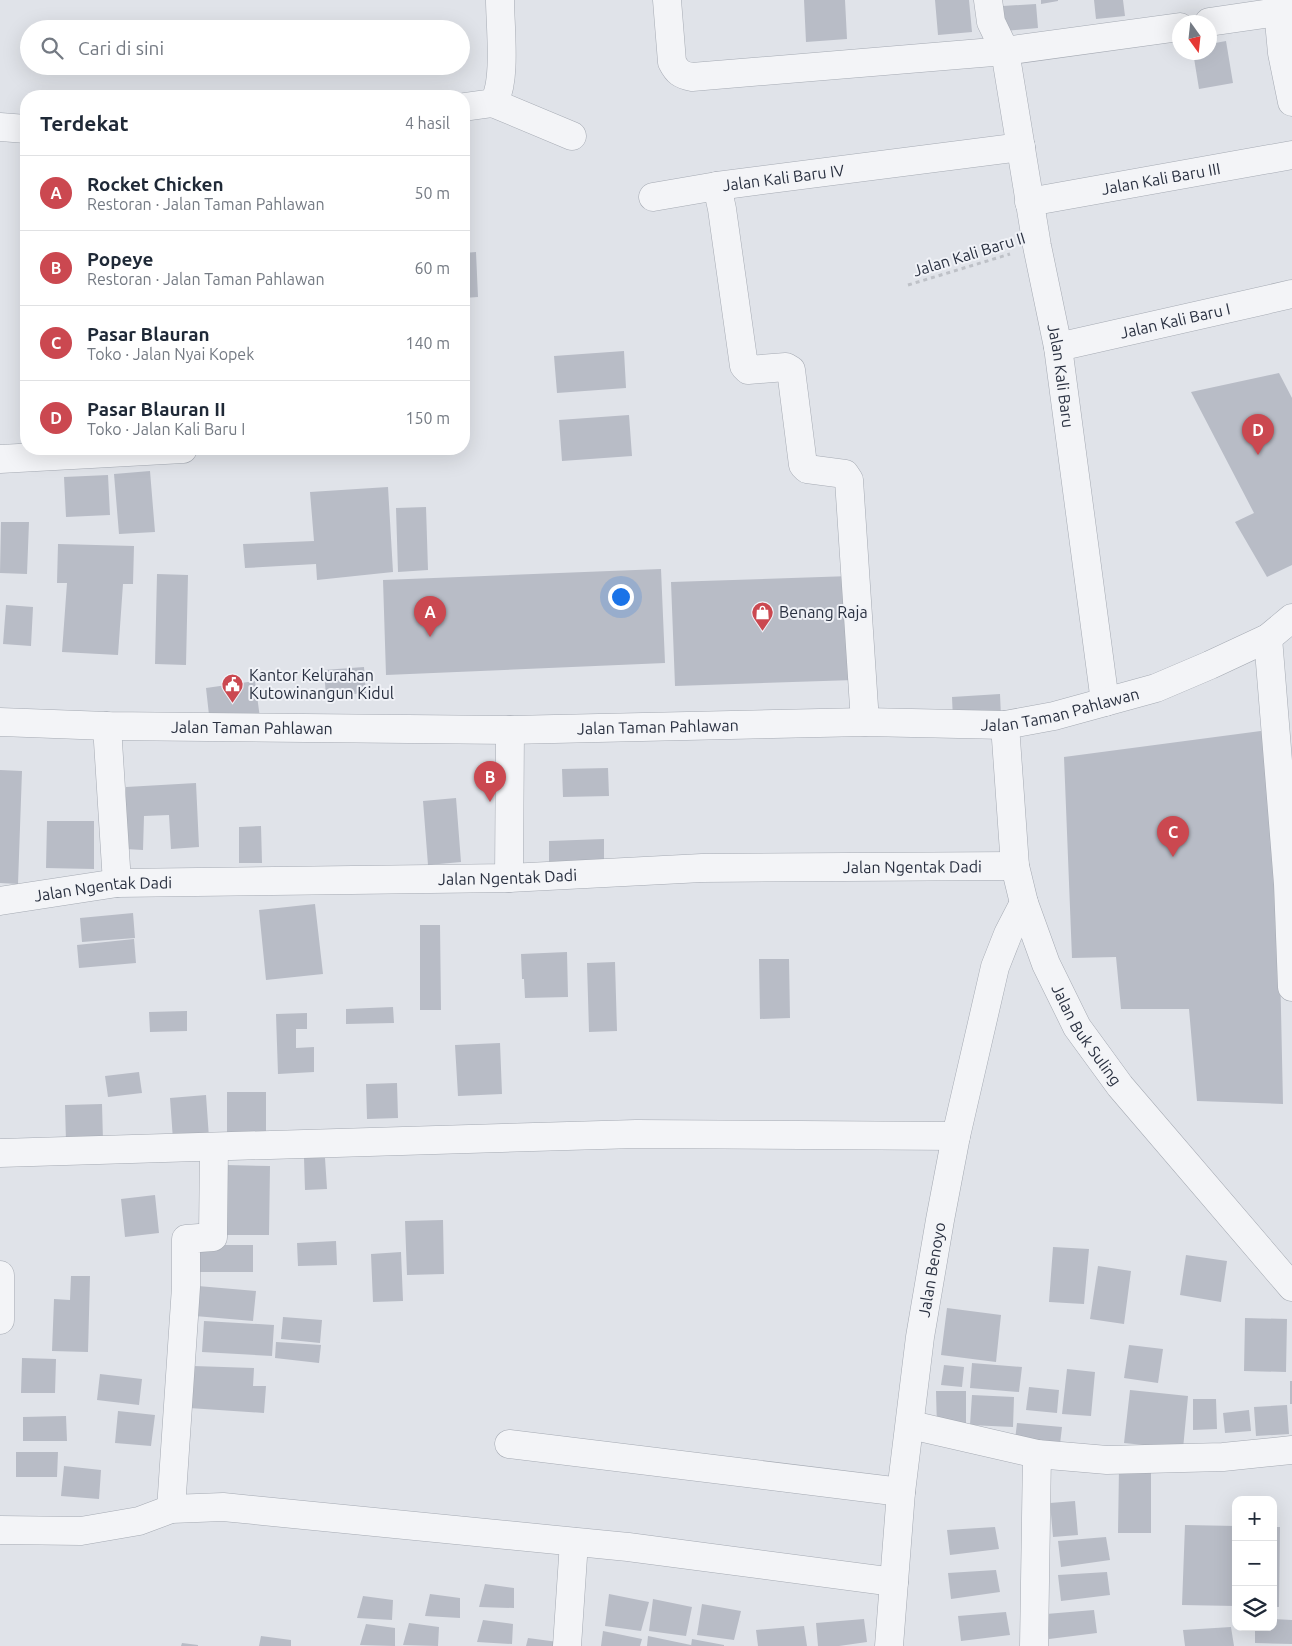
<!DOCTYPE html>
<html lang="id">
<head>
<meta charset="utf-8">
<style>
	:root { --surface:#fff; --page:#f6f6f7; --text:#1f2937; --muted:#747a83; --line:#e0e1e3; --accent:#cb4850 }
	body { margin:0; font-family:Ubuntu,sans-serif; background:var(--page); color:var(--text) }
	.controls { position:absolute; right:15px; bottom:15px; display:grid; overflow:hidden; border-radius:10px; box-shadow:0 5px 20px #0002 }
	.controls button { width:45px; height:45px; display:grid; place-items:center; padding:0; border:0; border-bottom:1px solid var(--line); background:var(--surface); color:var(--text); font:25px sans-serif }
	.compass { position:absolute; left:1172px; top:15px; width:45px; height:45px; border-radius:50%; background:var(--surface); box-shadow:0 5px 20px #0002; rotate:165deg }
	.you { position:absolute; left:620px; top:596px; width:18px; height:18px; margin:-12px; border:4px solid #fff; border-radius:50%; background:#1a73e8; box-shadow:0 0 0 8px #1a73e833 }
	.badge { display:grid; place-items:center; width:32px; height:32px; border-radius:50%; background:var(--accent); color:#fff; font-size:16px; font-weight:700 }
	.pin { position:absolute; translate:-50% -41px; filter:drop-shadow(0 1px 2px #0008) }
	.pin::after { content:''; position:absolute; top:26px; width:18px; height:15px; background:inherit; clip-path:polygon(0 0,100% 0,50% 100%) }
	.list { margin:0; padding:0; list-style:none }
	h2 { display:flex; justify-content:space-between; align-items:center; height:65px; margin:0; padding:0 20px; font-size:21px }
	h2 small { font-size:16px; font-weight:400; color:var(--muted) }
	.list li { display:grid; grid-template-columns:32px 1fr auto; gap:15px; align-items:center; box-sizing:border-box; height:75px; padding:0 20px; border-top:1px solid var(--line) }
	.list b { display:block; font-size:19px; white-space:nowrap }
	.list p { margin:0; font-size:16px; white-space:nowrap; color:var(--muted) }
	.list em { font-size:16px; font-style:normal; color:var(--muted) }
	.icon { flex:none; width:28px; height:28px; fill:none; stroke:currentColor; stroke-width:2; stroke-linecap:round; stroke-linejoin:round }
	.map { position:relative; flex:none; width:1292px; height:1646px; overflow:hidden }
	.search { position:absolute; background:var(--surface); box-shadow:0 5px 20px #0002; left:20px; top:20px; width:450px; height:55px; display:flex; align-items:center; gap:12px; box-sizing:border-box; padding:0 18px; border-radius:28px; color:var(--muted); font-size:19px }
	.panel { position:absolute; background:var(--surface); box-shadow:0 5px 20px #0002; left:20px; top:90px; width:450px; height:365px; border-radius:20px }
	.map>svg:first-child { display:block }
</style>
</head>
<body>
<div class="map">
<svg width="1292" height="1646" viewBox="0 0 1292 1646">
	<rect width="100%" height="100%" fill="#e0e3e9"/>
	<path fill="#b8bcc6" d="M804,0h41l2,39 -41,3z
		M935,0h34l3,32 -34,3z
		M1041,0h17v1l-17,3z
		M1094,0h29l2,16 -29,3z
		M1036,4l2,24 -33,3 -2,-25z
		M1226,41l7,42 -34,6 -6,-37h17v-8z
		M476,252l2,45 -14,1v-45z
		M624,351l2,37 -69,5 -3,-37z
		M1279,373l13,25v167l-25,12 -32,-55 19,-9 -63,-121z
		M629,415l3,41 -70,5 -3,-41z
		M150,471l5,61 -36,2 -5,-60z
		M108,475l2,40 -44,2 -2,-40z
		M388,487l5,85 -76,8 -1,-16 -71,4 -2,-24 71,-3 -4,-49z
		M426,507l2,63 -30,2 -2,-64z
		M1,522h28l-2,52 -27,-1z
		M58,544l76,2 -1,38h-10l-5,71 -56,-3 5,-69h-10z
		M661,569l4,94 -279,12 -3,-95z
		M157,574l31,1 -2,90 -31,-1z
		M851,576l3,104 -179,6 -4,-104z
		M6,605l27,2 -2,39 -28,-2z
		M364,667l2,26 -40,3 -2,-26z
		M255,681l5,37 -50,6 -4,-36z
		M1000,694l1,23 -48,3 -1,-23z
		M1275,729l8,375 -86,-3 -8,-92h-68l-5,-52 -44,1 -8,-201z
		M608,768l1,28 -46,1 -1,-28z
		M0,770l22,1 -4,113 -18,-1z
		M196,783l3,64 -28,2 -2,-34 -25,1 -1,34 -17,-1v-62z
		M456,798l5,64 -33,3 -5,-64z
		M47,821h47v48l-48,-1z
		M261,826l1,37h-23v-36z
		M604,839v22l-55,2v-22z
		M315,904l8,70 -57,6 -7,-70z
		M133,913l2,25 -53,4 -2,-24z
		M420,925h20l1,85h-21z
		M134,939l2,24 -57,5 -2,-23z
		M567,952l1,45 -43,1 -1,-19h-2l-1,-25z
		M759,959h30l1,59 -30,1z
		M615,962l2,69 -28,1 -2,-69z
		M393,1007l1,16 -48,1v-15z
		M187,1011v20l-37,1 -1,-20z
		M307,1013v16h-11v19l18,-1v25l-36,2 -2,-60z
		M500,1043l2,51 -44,2 -3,-51z
		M139,1072l3,21 -34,4 -3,-21z
		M397,1083l1,35 -31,1 -1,-35z
		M227,1092h39v40h-39z
		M206,1095l3,43 -36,2 -3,-42z
		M102,1104l1,37 -37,1 -1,-37z
		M304,1158h21l2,31 -22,1z
		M226,1165l44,1 -1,69h-44z
		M155,1195l4,38 -34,4 -4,-38z
		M443,1220l1,54 -37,1 -2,-54z
		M336,1241l1,24 -39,1 -1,-23z
		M194,1245h59v27h-59z
		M1053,1247l36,2 -5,55 -35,-2z
		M401,1252l2,49 -30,1 -2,-48z
		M1186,1255l41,6 -6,41 -41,-7z
		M1098,1266l33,5 -7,53 -34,-5z
		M71,1276h19l-2,76 -36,-1 2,-52 16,1z
		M198,1286l58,5 -3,30 -58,-5z
		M947,1308l54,7 -5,47 -55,-7z
		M283,1317l39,3 -2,23 -39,-4z
		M1245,1318l42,1 -1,53 -42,-1z
		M204,1321l70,4 -2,31 -70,-4z
		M276,1342l45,3 -2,18 -44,-5z
		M1129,1345l34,4 -5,34 -34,-5z
		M22,1358l34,1 -1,34h-34z
		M972,1363l50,4 -3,25 -49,-4z
		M944,1365l20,2 -2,20 -21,-2z
		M193,1366l61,2 -1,18h13l-2,27 -75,-5z
		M1067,1369l28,3 -4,44 -29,-2z
		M100,1374l42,5 -3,26 -42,-5z
		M1290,1381h2v23h-2z
		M1029,1387l30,3 -2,23 -31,-3z
		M1130,1390l58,6 -5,53 -59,-6z
		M936,1391h30v37l-29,1z
		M972,1395l42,2 -1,30 -43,-2z
		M1193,1399h23l1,30 -24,1z
		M1287,1405l2,29 -33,2 -2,-29z
		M1249,1410l2,21 -26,2 -2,-20z
		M118,1411l37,4 -4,31 -36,-3z
		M66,1416l1,25h-44v-24z
		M1017,1423l45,4 -2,17 -45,-4z
		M16,1452h42l-1,25h-41z
		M64,1466l37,4 -2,29 -38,-3z
		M1119,1467h32v66h-33z
		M1075,1501l3,34 -25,2 -3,-34z
		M1185,1525l51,1v80l-54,-1z
		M995,1527l4,22 -49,6 -3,-25z
		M1273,1527h7l-1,80h-6z
		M1106,1537l4,23 -49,7 -3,-26z
		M996,1570l4,22 -49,7 -3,-26z
		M1107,1572l3,23 -49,6 -3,-26z
		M485,1584l29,4v20l-35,-1z
		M430,1594l30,4v20l-35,-2z
		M609,1594l40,8 -8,29 -36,-5z
		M363,1596l30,4 -1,20 -35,-2z
		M653,1599l39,8 -6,29 -37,-5z
		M702,1604l39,7 -7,29 -37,-5z
		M1094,1610l3,23 -48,6 -3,-25z
		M1006,1612l4,23 -49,6 -3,-25z
		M864,1619l3,23 -28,4h-21l-2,-23z
		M1273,1619l19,1v24l-37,-1v-16h18z
		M483,1620l30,4 -1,20 -35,-2z
		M409,1623l30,4 -1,19 -35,-1z
		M366,1624l29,4v18l-35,-1z
		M804,1626l3,20h-49l-2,-16z
		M1231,1627l3,19h-49l-2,-16z
		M603,1631l39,8 -2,7h-39z
		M261,1636l30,4v6h-32z
		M648,1636l43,9v1h-44z
		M528,1638l30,4 -1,4h-31z
		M692,1639l32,6v1h-33z
		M182,1643l16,2v1h-17z"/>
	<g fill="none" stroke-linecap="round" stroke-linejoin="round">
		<defs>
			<g id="minor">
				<path d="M667,0l5,62c5,10 9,13 20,15l313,-26 175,-24"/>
				<path id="s1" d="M988,0l3,22 14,29 32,195 21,101 47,355"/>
				<path d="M1277,0l5,53 10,49"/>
				<path d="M1209,22l83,-12"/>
				<path d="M493,103l79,33"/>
				<path d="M464,107l29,-4c14,-19 7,-78 7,-103"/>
				<path d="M0,127l26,2"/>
				<path d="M653,197l64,-11"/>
				<path id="s2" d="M1029,202l263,-47"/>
				<path id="s3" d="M1058,347l234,-53"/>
				<path d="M0,459l183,-10"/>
				<path d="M1268,638l20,246 4,103"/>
				<path id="s4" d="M0,722l107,4 403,4 355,-8 140,3 49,-9 102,-28 54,-23 58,-27 24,-20"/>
				<path id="s5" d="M865,722l-16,-242 -4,-6 -38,-5 -4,-4 -12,-95 -5,-3 -38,3 -4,-4 -22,-157 -5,-23 304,-39"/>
				<path id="s6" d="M1005,725l10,141 9,37 22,61 31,63 43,59 172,201"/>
				<path d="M107,726l10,157"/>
				<path d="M509,878l1,-148"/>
				<path id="s7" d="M0,901l117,-18 392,-5 193,-10 313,-2"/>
				<path d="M0,1153l636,-19 320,2"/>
				<path d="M0,1275v45"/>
				<path d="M911,1425l126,29 70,6 116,-3 69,-7"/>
				<path d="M509,1444l392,48"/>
				<path d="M171,1509l15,-222v-48l27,-2 1,-90"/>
				<path d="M0,1530l81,1 58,-10 32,-12 52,-2 405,40 266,35"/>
				<path d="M567,1646l7,-104"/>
				<path id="s8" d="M889,1646l12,-154 19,-155 20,-117 16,-84 39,-169 13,-33 16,-31"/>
				<path d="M1034,1646l3,-192"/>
			</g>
		</defs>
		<use href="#minor" stroke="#a5aab3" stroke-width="29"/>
		<path stroke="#bec1c7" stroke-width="3" stroke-dasharray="4 4" stroke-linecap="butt" d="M908,285l102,-31"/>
		<use href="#minor" stroke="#f3f4f7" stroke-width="28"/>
	</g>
	<defs>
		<symbol id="shop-pin" viewBox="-11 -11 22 30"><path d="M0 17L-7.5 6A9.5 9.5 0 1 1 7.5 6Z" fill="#cb4850" stroke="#f0f2f7"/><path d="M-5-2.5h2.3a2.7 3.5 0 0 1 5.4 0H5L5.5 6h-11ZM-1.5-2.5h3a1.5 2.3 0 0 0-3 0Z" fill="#fff"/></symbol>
		<symbol id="civic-pin" viewBox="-11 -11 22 30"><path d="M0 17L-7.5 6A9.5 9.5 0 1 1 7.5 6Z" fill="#cb4850" stroke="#f0f2f7"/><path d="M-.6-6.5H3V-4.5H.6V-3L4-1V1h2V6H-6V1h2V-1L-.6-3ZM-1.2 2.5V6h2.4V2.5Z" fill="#fff"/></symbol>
	</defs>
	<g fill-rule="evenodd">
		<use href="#shop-pin" x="750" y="600" width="25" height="34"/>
		<use href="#civic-pin" x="220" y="672" width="25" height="34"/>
	</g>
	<g text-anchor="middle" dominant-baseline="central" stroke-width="4" stroke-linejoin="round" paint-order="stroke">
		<g font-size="16" fill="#293040" stroke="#f0f2f7">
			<text stroke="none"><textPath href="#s5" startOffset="688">Jalan Kali Baru IV</textPath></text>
			<text stroke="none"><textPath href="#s2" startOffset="134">Jalan Kali Baru III</textPath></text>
			<text transform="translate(969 254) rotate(-17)">Jalan Kali Baru II</text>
			<text stroke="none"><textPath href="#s3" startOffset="120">Jalan Kali Baru I</textPath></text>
			<text stroke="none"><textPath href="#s1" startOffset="384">Jalan Kali Baru</textPath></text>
			<text stroke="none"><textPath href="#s4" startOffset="1062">Jalan Taman Pahlawan</textPath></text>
			<text stroke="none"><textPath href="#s4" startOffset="252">Jalan Taman Pahlawan</textPath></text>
			<text stroke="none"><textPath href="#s4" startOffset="658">Jalan Taman Pahlawan</textPath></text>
			<text stroke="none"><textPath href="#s7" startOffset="914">Jalan Ngentak Dadi</textPath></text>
			<text stroke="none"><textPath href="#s7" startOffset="509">Jalan Ngentak Dadi</textPath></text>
			<text stroke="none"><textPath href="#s7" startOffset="104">Jalan Ngentak Dadi</textPath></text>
			<text stroke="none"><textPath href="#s6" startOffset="326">Jalan Buk Suling</textPath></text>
			<text stroke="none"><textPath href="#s8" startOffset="379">Jalan Benoyo</textPath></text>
		</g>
		<g font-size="16" fill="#293040" stroke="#f0f2f7" text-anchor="start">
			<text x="779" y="612">Benang Raja</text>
			<text x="249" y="675">Kantor Kelurahan<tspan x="249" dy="18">Kutowinangun Kidul</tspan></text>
		</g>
	</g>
</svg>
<div class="controls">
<button>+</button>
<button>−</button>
<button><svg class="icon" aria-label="layers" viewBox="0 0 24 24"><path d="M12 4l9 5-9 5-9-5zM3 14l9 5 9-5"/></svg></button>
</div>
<svg class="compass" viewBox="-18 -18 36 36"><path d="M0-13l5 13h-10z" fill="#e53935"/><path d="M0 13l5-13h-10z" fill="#747a83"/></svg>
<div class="you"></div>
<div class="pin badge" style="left:430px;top:637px">A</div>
<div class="pin badge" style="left:490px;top:802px">B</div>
<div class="pin badge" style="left:1173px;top:857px">C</div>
<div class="pin badge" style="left:1258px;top:455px">D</div>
<div class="search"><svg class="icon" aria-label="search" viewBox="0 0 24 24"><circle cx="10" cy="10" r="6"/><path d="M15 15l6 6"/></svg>Cari di sini</div>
<section class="panel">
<h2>Terdekat<small>4 hasil</small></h2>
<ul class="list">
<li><span class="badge">A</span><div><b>Rocket Chicken</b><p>Restoran · Jalan Taman Pahlawan</p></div><em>50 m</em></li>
<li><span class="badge">B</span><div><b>Popeye</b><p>Restoran · Jalan Taman Pahlawan</p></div><em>60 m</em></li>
<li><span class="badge">C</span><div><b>Pasar Blauran</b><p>Toko · Jalan Nyai Kopek</p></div><em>140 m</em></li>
<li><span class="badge">D</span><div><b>Pasar Blauran II</b><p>Toko · Jalan Kali Baru I</p></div><em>150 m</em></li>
</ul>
</section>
</div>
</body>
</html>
